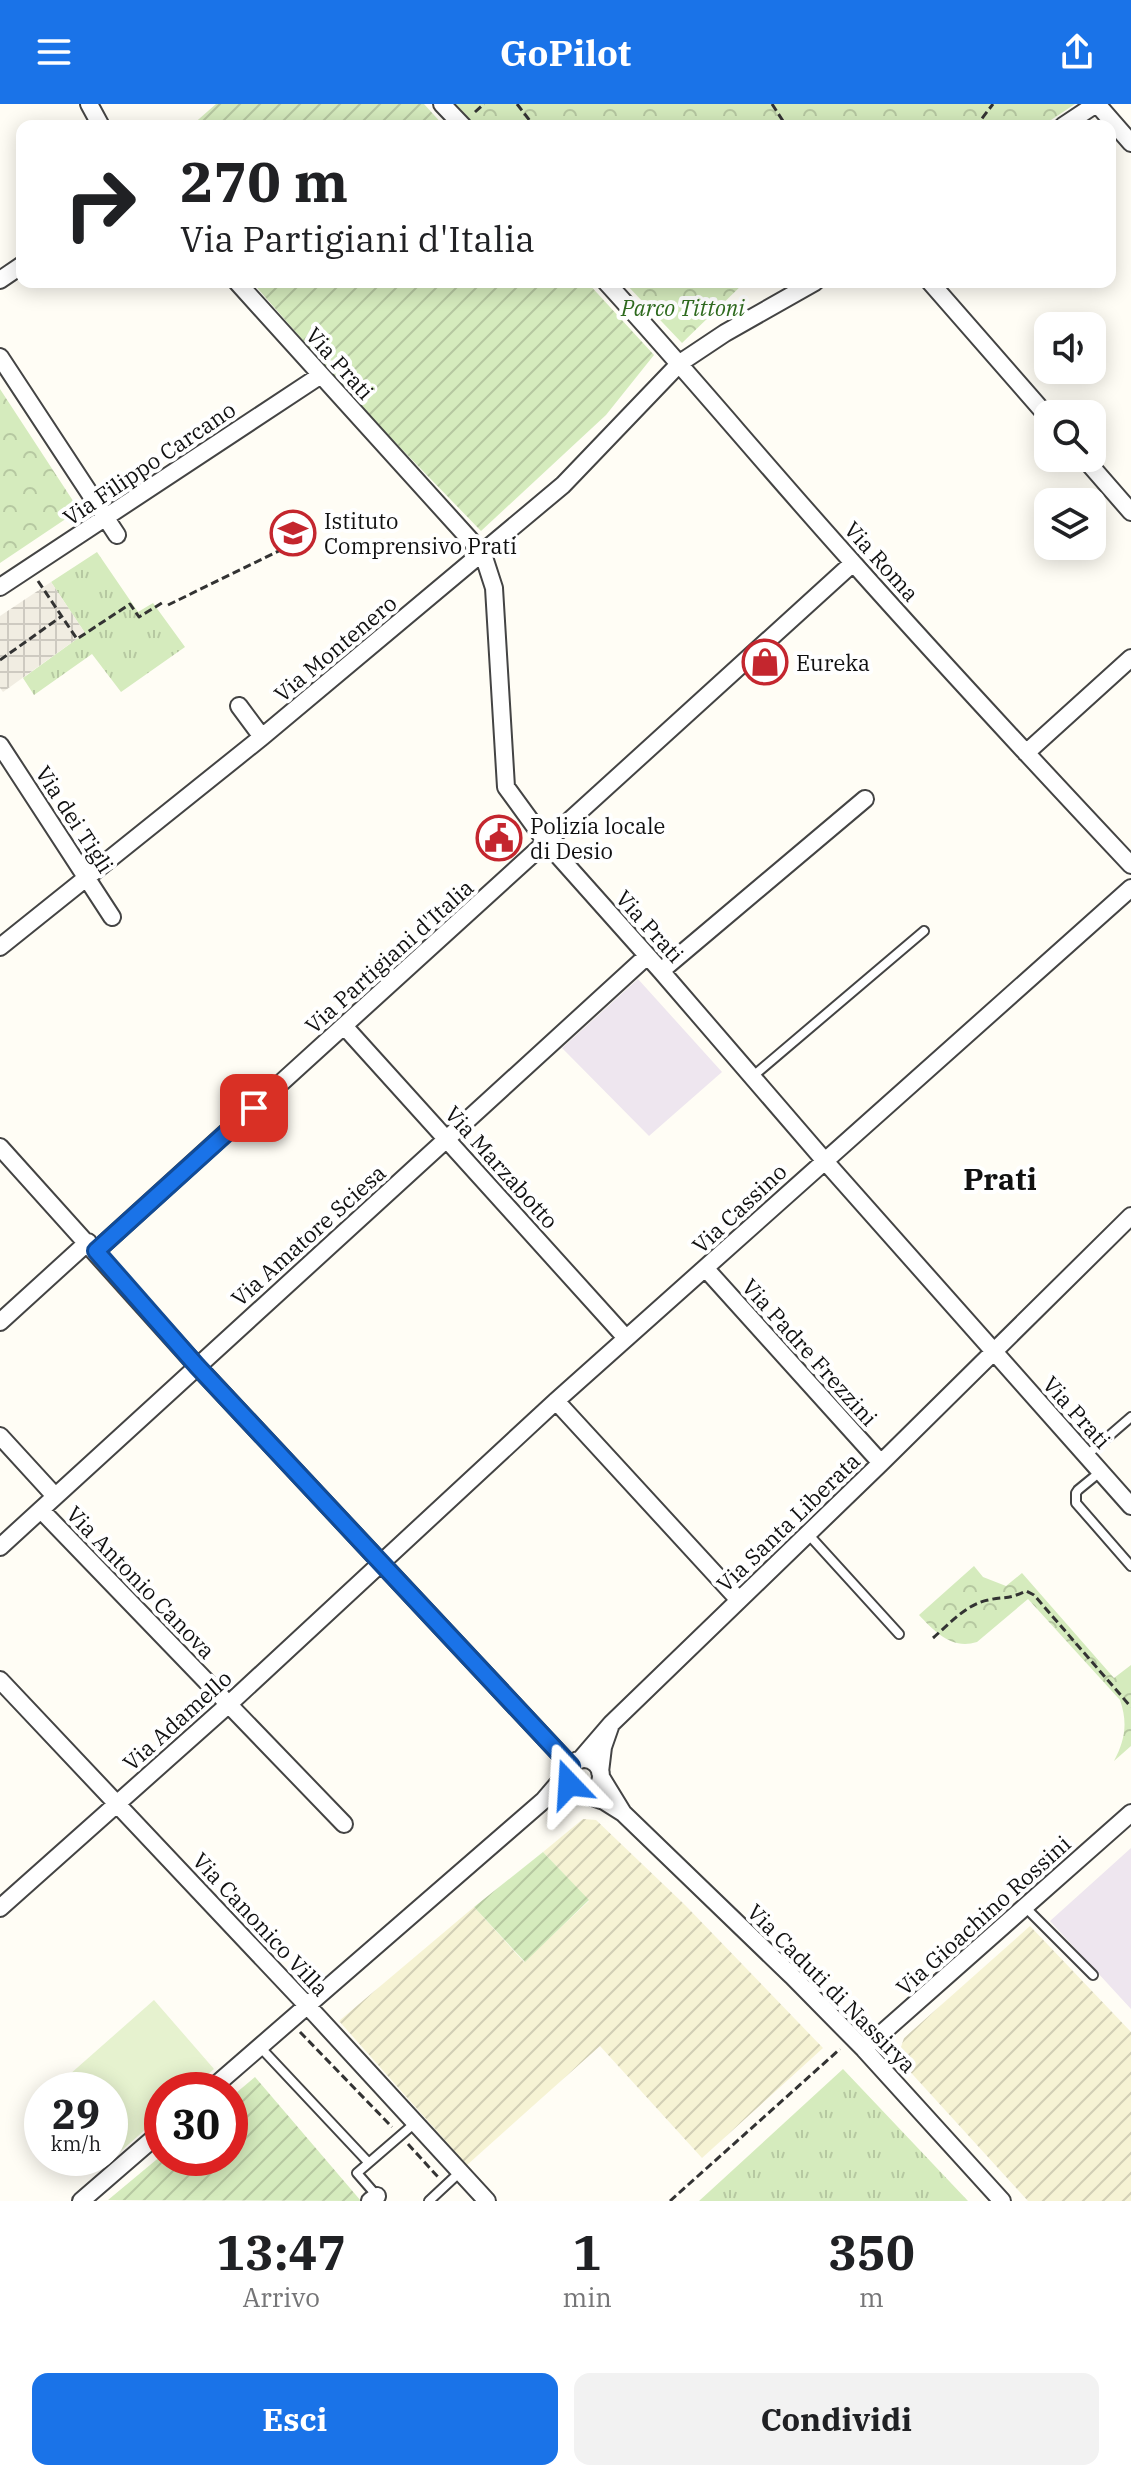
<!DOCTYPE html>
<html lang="it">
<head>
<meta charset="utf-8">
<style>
	body { margin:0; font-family:"IBM Plex Serif",serif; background:#f2f2f2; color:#202124; height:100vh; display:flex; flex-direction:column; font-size:30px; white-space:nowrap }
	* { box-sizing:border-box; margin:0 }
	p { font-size:26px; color:#757577 }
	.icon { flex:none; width:44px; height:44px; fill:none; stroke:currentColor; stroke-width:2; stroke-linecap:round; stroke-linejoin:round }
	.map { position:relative; height:2097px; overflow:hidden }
	.panel { display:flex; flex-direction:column; background:#fff; flex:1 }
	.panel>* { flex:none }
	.banner { position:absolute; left:16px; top:16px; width:1100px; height:168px; border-radius:16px; box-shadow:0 4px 20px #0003; background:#fff; color:#202124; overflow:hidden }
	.buttons { position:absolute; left:1034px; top:208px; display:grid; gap:16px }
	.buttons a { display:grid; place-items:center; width:72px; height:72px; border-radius:16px; background:#fff; box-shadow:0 4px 20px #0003; font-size:40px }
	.speed { position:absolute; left:24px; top:1968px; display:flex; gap:16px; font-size:40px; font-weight:700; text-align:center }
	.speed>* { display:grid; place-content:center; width:104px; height:104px; border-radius:50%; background:#fff; box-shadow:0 4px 20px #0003; line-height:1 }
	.speed small { font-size:20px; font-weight:400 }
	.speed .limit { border:12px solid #d22; background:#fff; color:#111 }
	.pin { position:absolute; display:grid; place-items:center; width:68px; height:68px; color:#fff; margin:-34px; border-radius:16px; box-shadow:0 4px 12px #0006 }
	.me { position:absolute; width:88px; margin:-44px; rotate:340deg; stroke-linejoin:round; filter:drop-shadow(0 0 6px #0008) }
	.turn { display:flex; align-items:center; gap:28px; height:168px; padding:0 32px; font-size:36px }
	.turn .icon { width:104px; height:104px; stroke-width:2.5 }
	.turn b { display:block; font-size:56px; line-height:68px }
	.eta { display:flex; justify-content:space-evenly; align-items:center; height:136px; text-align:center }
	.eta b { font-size:48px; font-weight:700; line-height:56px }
	.cta { display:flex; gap:16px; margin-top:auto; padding:16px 32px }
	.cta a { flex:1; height:92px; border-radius:16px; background:#1a73e8; color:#fff; font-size:32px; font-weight:700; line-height:92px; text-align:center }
	.cta a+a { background:#f2f2f2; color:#202124 }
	header { display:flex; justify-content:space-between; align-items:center; height:104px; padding:0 32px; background:#1a73e8; color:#fff; font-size:36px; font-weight:700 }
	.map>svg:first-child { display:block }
	.industrial { fill:#eee6ef }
	.farmland { fill:url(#farmland-furrows) }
	.grass { fill:url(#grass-tufts) }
	.park { fill:url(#park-crowns) }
	.garden { fill:url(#garden-furrows) }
	.pitch { fill:#e6f2cf }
	.plaza { fill:url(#plaza-grid) }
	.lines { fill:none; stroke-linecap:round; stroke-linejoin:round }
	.lane-casing { stroke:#444; stroke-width:12 }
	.street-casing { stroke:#444; stroke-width:20 }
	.path { stroke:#333; stroke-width:3; stroke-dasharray:8 4; stroke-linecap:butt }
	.lane { stroke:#fff; stroke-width:8 }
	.street { stroke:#fff; stroke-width:16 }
	.route-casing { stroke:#114b97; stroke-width:20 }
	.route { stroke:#1a73e8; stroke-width:14 }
	.labels { text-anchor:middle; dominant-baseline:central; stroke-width:8; stroke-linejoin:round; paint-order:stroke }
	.park-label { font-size:22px; font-style:italic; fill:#2f6b1f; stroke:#fff }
	.street-label { font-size:22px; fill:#111; stroke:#fff }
	.poi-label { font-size:22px; fill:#111; stroke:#fff; text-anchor:start }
	.district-label { font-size:30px; font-weight:bold; fill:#111; stroke:#fff }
</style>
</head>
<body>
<header><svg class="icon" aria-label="menu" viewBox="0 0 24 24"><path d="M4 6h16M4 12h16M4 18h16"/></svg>GoPilot<svg class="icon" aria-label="share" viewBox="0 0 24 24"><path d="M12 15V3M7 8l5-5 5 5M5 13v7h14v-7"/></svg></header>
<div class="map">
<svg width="1131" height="2097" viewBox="0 0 1131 2097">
	<defs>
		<pattern id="farmland-furrows" width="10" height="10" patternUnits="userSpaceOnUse" patternTransform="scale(2)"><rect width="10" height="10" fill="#f6f3d4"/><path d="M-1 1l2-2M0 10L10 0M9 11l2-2" fill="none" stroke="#d2cfb5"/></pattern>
		<pattern id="grass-tufts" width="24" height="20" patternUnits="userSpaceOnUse" patternTransform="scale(2)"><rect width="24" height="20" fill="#d5ebbd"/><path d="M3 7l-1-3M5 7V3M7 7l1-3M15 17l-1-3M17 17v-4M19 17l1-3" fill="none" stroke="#b6c8a1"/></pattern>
		<pattern id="park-crowns" width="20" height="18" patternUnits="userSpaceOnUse" patternTransform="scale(2)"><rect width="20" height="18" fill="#d5ebbd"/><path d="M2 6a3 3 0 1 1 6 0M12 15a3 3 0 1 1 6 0" fill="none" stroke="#b6c8a1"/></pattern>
		<pattern id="garden-furrows" width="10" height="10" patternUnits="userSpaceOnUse" patternTransform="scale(2)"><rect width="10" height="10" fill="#d5ebbd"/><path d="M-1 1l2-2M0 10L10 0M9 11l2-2" fill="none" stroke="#b6c8a1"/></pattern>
		<pattern id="plaza-grid" width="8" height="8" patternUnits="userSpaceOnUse" patternTransform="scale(2)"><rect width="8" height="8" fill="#f1ede2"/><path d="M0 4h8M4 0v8" fill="none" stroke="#cecac1"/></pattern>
	</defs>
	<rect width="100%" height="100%" fill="#fffdf5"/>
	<path class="industrial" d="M638,875L722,968L649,1032L562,944Z
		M1131,1744V1905L1050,1817Z"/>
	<path class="farmland" d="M583,1715L596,1716L685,1801L823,1944L702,2054L600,1942L467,2061L339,1917L474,1803L524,1858L589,1797L543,1748Z
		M1030,1822L1131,1928V2097H1028L904,1961L901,1943L904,1934Z"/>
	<path class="grass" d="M97,448L138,508L153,499L185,543L121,588L92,550L34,591L23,574L85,529L51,478Z
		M843,1965L968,2097H699Z"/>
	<path class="park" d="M455,0H1075L1042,22H476Z
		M624,178H745L682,239Z
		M0,285L79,406L0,459Z
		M974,1462L983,1473L1006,1482L1022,1469L1114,1574L1131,1561V1642L1114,1657C1125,1636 1128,1619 1120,1596L1028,1495L977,1538C952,1546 935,1528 919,1511Z"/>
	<path class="garden" d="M216,0H424L444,22H191Z
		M252,178H587L654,251L606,311L481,427L361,303Z
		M543,1748L589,1796L525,1858L474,1803Z
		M255,1973L361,2097L108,2096L162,2051V2054H230V1994Z"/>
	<path class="pitch" d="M154,1896L214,1965L190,1986H162V2011L98,2067L86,2054H110V1986H52Z"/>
	<path class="plaza" d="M51,478L85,529L3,588L0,584V512Z"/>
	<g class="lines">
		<g class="lane-casing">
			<path id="lane" d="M752,973L924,827
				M1087,1351L1131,1313
				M1100,1368L1078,1386L1076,1389V1399L1131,1462
				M808,1430L899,1530
				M1025,1803L1093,1871
				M260,1943L368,2058
				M377,2092L357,2069L415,2019
				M429,2097L460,2068"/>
		</g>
		<g class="street-casing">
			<path id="street" d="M89,0L101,22
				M442,0L463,22
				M1097,0L1131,39
				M1063,22L1096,0
				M0,176L22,161
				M237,178L483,450L494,484L506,683L546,738L661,867L824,1056L1131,1402
				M606,178C691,271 771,368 855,461C945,562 1038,662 1131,761
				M930,178L1048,313
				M0,253L117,431
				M1084,354L1131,408
				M0,483L321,271
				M239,602L262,633
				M0,641L112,813
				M1026,649L1131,554
				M0,843L262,633L563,381L680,259L725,229L815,178
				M661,867L865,695
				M345,923L626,1234
				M0,1043L197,1262L571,1662
				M96,1147L853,459
				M706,1165L881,1359
				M0,1218L88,1138
				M556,1297L738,1495
				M0,1332L55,1392
				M41,1406L344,1720
				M0,1443L647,852
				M0,1576L317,1912L487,2097
				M611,1620L881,1359L1131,1112
				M567 1672a17 17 0 1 1 34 0a17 17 0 1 1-34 0Z
				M580,1656L611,1620L603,1643L600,1668
				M567,1669L544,1696L578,1688
				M581,1689L604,1697L623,1709L601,1673
				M623,1709L792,1872L864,1945L1002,2097
				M0,1804L229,1600L556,1297L1131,784
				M864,1945L1131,1709
				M210,1986L544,1696
				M81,2097L162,2027
				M370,2097L377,2092"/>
		</g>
		<path class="path" d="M517,0L534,22
			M772,0L783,17L789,22
			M475,8L484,0
			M973,22L980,17L993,0
			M38,477L77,535L130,500L139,513L165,497
			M168,501L291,441
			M0,556L62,512
			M933,1534C949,1520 967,1500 988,1496C1006,1492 1007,1496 1026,1487L1034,1491L1131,1603
			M300,1928L392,2023
			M408,2040L438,2073
			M670,2097L840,1945"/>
		<use href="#lane" class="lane"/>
		<use href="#street" class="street"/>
	</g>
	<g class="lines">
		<g class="route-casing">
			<path id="route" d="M254,1004L96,1147L197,1262L571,1662L567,1669L569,1680"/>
		</g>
		<use href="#route" class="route"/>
	</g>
	<defs>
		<g id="school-ring" transform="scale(2.3)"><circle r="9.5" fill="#fff" stroke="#c4262e" stroke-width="1.5"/><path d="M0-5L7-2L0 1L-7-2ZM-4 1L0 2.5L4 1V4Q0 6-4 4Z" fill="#c4262e"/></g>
		<g id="shop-ring" transform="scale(2.3)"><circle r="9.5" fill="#fff" stroke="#c4262e" stroke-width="1.5"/><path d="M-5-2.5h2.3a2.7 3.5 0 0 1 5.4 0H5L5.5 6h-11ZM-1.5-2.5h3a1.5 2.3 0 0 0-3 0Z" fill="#c4262e"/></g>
		<g id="civic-ring" transform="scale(2.3)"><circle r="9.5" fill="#fff" stroke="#c4262e" stroke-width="1.5"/><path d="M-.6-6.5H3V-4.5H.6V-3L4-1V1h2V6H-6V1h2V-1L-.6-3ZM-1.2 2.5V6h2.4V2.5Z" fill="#c4262e"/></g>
	</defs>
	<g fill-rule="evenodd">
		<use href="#school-ring" x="293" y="429"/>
		<use href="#shop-ring" x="765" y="558"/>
		<use href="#civic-ring" x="499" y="734"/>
	</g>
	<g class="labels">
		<g class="park-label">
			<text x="683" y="203">Parco Tittoni</text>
		</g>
		<g class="street-label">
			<text transform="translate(340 259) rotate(48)">Via Prati</text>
			<text transform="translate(149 359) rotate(-34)">Via Filippo Carcano</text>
			<text transform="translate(882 457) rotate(48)">Via Roma</text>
			<text transform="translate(335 544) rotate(-40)">Via Montenero</text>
			<text transform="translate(75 715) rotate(57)">Via dei Tigli</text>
			<text transform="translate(650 822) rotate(48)">Via Prati</text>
			<text transform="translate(389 852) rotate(-42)">Via Partigiani d'Italia</text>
			<text transform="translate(502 1063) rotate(48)">Via Marzabotto</text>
			<text transform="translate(739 1104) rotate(-43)">Via Cassino</text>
			<text transform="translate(308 1131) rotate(-42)">Via Amatore Sciesa</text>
			<text transform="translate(810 1248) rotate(48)">Via Padre Frezzini</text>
			<text transform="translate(1077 1308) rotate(48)">Via Prati</text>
			<text transform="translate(788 1418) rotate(-44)">Via Santa Liberata</text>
			<text transform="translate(141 1478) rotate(46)">Via Antonio Canova</text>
			<text transform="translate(177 1616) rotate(-42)">Via Adamello</text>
			<text transform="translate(983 1811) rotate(-42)">Via Gioachino Rossini</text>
			<text transform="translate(261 1820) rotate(47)">Via Canonico Villa</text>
			<text transform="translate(832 1884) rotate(45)">Via Caduti di Nassirya</text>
		</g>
		<g class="poi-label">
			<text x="324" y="416">Istituto<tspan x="324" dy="25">Comprensivo Prati</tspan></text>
			<text x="796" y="558">Eureka</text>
			<text x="530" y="721">Polizia locale<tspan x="530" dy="25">di Desio</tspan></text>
		</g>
		<g class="district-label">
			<text x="1000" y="1074">Prati</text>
		</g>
	</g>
</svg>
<div class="buttons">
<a><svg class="icon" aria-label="sound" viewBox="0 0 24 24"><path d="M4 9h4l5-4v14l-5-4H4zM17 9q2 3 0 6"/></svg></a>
<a><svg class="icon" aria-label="search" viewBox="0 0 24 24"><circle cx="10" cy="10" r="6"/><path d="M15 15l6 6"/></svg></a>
<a><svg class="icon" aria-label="layers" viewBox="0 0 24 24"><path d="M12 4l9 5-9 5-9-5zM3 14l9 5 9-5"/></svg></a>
</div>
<div class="speed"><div>29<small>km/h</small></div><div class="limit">30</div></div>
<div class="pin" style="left:254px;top:1004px;background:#d93025"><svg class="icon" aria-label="arrive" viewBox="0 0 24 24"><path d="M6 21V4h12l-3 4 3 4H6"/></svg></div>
<svg class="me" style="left:569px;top:1680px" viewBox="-20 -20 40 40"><path d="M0-17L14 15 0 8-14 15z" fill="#1a73e8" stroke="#fff" stroke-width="4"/></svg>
<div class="banner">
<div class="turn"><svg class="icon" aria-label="right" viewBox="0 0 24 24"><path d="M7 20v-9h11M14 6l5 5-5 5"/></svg><div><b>270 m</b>Via Partigiani d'Italia</div></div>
</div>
</div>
<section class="panel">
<div class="eta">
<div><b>13:47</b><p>Arrivo</p></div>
<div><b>1</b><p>min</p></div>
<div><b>350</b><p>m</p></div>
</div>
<div class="cta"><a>Esci</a><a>Condividi</a></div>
</section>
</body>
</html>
